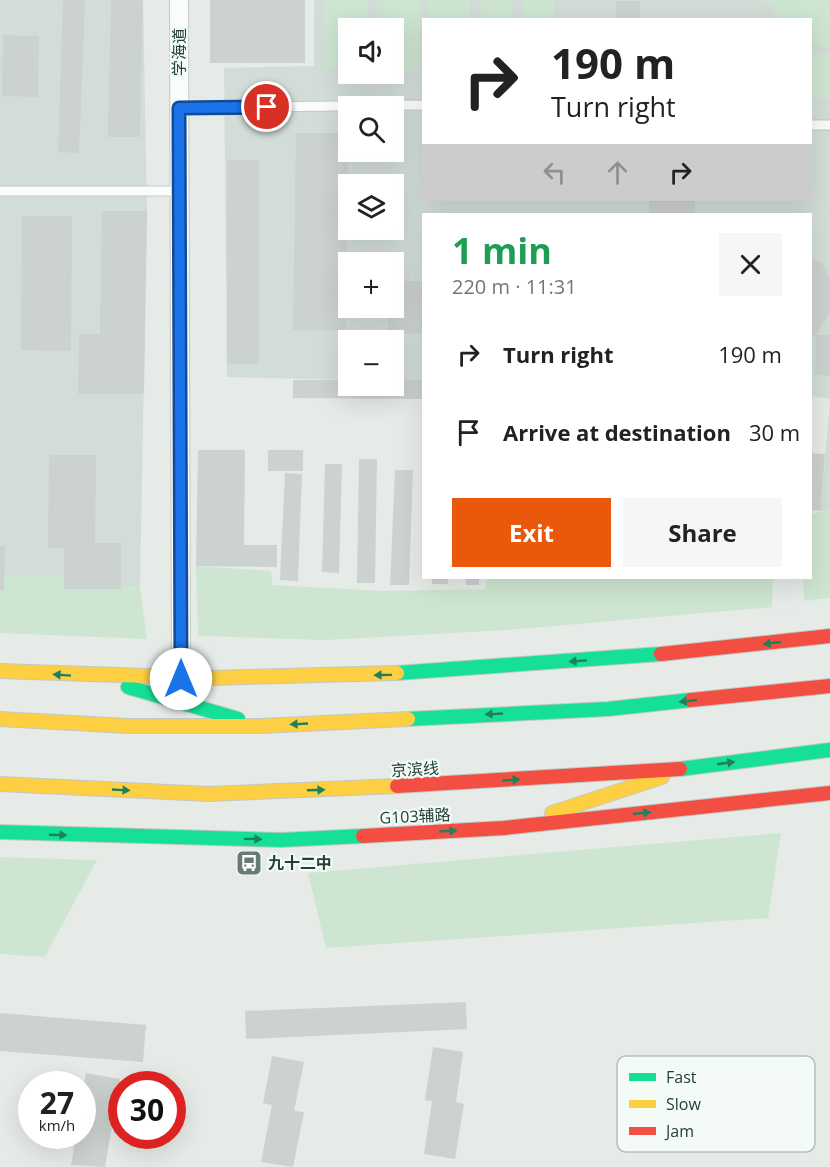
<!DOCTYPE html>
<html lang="en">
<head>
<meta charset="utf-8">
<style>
	body { margin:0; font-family:"Open Sans","Noto Sans SC",sans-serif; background:#f6f6f6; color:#222; height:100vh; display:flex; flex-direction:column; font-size:22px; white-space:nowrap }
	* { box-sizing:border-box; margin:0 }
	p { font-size:20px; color:#767676 }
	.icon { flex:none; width:33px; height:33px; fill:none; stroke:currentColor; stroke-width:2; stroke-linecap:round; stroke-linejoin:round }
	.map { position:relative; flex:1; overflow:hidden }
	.details { position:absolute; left:422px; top:213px; width:390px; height:366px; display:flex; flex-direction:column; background:#fff; border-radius:0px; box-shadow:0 6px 24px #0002 }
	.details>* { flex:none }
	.banner { position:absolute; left:422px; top:18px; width:390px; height:183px; border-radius:0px; box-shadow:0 6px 24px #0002; background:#fff; color:#222; overflow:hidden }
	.tools { position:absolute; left:338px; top:18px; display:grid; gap:12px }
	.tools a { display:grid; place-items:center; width:66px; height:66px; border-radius:0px; background:#fff; box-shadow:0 6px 24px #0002; font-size:30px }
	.speed { position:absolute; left:18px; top:1071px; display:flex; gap:12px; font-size:30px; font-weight:700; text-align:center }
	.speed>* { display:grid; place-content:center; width:78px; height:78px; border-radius:50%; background:#fff; box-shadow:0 6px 24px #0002; line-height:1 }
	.speed small { font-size:15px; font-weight:400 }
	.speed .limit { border:9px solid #d22; background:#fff; color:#111 }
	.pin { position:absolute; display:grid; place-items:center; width:51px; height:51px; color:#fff; margin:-26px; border:3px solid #fff; border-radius:50%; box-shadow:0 2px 6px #0007 }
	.me { position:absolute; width:66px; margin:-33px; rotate:0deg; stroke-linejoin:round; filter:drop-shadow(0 0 4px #0008) }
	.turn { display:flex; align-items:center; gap:21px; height:126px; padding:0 30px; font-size:27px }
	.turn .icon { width:78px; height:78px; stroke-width:2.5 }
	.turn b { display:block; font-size:42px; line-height:51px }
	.lanes { display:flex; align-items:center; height:57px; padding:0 30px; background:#0003; justify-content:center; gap:30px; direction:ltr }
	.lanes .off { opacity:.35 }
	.round { display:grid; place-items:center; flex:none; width:63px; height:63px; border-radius:0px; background:#f6f6f6 }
	.overview { display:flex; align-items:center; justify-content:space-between; height:102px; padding:0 30px }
	h1 { font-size:36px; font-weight:700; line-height:45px; color:#1e9e55 }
	.cta { display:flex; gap:12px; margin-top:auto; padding:12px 30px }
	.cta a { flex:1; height:69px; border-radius:0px; background:#ea580c; color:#fff; font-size:24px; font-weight:700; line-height:69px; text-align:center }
	.cta a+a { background:#f6f6f6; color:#222 }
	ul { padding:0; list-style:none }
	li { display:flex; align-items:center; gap:18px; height:78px; padding:0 30px }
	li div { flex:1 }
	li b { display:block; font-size:22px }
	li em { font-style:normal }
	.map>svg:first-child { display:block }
	.built { fill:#d3ddd7; fill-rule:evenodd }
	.green { fill:#cee6d1 }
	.building { fill:#ccd2cf }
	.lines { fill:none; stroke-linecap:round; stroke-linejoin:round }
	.lane-casing { stroke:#c3c8c5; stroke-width:11 }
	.street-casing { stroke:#c3c8c5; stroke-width:20 }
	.fast-casing { stroke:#c1c9c5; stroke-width:16 }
	.slow-casing { stroke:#c1c9c5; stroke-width:16 }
	.jam-casing { stroke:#c1c9c5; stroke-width:16 }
	.lane { stroke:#fbfcfc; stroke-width:9 }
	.street { stroke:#fbfcfc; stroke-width:18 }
	.fast { stroke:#16e098; stroke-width:14 }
	.slow { stroke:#ffcf43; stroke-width:14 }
	.jam { stroke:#f24e42; stroke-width:14 }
	.oneway { fill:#1d815c }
	.route-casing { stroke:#114b97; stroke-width:15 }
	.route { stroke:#1a73e8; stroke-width:10 }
	.labels { text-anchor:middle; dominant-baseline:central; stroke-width:4.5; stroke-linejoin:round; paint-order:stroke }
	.street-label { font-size:16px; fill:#214134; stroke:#f4faf6 }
	.poi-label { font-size:16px; font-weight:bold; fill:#214134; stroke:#f4faf6; text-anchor:start }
	.key { fill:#f4faf6; stroke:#b5c2bc; stroke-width:1.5 }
	.key-label { font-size:16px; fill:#214134 }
</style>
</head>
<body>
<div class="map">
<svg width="830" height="1167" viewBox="0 0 830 1167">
	<rect width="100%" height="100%" fill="#e6ebe8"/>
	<path class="built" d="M0,0H143L147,211L140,587L64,589V575H4L0,591Z
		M314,0H830V510L821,511L830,399L810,396V214H423V380H393V340H348V380L227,377L224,68L314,66ZM423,20H810V200H423ZM348,28H393V74H348ZM348,106H393V152H348ZM348,184H393V230H348ZM348,262H393V308H348Z"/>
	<path class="green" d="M325,0H368V28H348V68H324Z
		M377,0H420L419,70H393V28H377Z
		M428,0H470V19H428Z
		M481,0H513L512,19H481Z
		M523,0H554V19H522Z
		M765,0H830V48H824L810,41V20L780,19Z
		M830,53V98L810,99V54Z
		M830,510V598L804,601L803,578H810V514Z
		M196,566L271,571L273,585L383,591L485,589L487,578H773L772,607L508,630L325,640L198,636Z
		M4,575H64V589L140,587L147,639L0,633V591Z
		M781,833L768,918L326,948L308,873Z
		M0,857L97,860L45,957L0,954Z"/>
	<path class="building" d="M63,0H85L79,153L58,152Z
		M111,0H143L140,137H108Z
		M210,0H305V63H210Z
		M616,1H640V20H616Z
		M3,35L39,36L38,97L2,96Z
		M296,133H348L346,331L293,330Z
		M227,160H259V364H227Z
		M649,200H695V214H649Z
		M102,211H147L144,394H78L79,334H100Z
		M22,216H72L71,351L21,350Z
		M810,261H820L830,277V313L816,335L810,336Z
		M393,281H423V334L388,333L389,308H393Z
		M816,335H830V376L815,375Z
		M293,380H348V386H393V380H423V399L293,398Z
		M198,450H245L244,545H277V567L196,566Z
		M268,450H303V471H268Z
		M810,453L825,454L821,511L810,510Z
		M49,455H96L95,543H121V589H64V548H48Z
		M359,459H377L375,583H357Z
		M325,464H342L339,573L322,572Z
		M395,470H413L409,585H390Z
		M285,473L302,474L298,581L280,580Z
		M0,546H5L4,591H0Z
		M432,578H448V584H432Z
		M466,578H479V585H466Z
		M466,1002L467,1029L246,1039L245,1011Z
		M0,1013L146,1025L143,1062L0,1051Z
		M433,1047L463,1052L456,1102L464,1104L455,1159L424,1154L432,1101L425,1100Z
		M272,1056L304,1062L294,1111L304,1112L293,1167L261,1162L272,1105L263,1103Z
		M86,1073L120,1079L105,1167L71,1165L76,1136H82V1096Z"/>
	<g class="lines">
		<g class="lane-casing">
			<path id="lane" d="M179,108L423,105
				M810,125H830
				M0,191H178"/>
		</g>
		<g class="street-casing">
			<path id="street" d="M179,0L181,679"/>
		</g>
		<g class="fast-casing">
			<path id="fast" d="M397,673L661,654
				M128,687L238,719
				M408,719L608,709L691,700
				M680,769L830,750
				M0,832L281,840L363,836"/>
		</g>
		<g class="slow-casing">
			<path id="slow" d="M0,671L208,678L397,673
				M0,719L128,726H261L408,719
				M0,784L209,794L397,786
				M552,813L662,777"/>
		</g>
		<g class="jam-casing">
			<path id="jam" d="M661,654L830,636
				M691,700L830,686
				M397,786L680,769
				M363,836L504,828L830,793"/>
		</g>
		<use href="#lane" class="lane"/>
		<use href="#street" class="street"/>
		<use href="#fast" class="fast"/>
		<use href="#slow" class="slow"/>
		<use href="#jam" class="jam"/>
	</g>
	<defs><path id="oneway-solid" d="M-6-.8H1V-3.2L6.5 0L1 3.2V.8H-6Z" transform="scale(1.5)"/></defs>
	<g class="oneway">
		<use href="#oneway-solid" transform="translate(772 643) rotate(173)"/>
		<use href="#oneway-solid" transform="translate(578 661) rotate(176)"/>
		<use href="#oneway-solid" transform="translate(62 675) rotate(-176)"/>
		<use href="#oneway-solid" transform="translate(383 675) rotate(179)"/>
		<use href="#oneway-solid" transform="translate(688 701) rotate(174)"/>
		<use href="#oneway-solid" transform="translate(494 714) rotate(177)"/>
		<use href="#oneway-solid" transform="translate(299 724) rotate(177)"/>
		<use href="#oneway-solid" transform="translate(726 763) rotate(-8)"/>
		<use href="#oneway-solid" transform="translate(511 780) rotate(-4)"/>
		<use href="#oneway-solid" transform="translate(121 790) rotate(3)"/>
		<use href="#oneway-solid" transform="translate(316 790) rotate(-2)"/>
		<use href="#oneway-solid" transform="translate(642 813) rotate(-6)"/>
		<use href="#oneway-solid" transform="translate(448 831) rotate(-3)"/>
		<use href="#oneway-solid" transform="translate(58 835) rotate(2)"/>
		<use href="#oneway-solid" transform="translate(253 839) rotate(1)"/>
	</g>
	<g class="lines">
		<g class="route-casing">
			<path id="route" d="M181,679L179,108L267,107"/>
		</g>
		<use href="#route" class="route"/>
	</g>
	<defs>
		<g id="bus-square" transform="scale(1.35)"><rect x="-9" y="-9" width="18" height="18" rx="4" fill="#667c73" stroke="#f4faf6"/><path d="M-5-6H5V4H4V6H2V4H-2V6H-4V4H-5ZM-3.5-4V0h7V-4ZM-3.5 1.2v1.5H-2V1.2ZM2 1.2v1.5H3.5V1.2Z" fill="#fff"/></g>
	</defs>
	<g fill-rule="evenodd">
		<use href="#bus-square" x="249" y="863"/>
	</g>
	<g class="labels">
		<g class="street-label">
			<text transform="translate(179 52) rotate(-90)">学海道</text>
			<text transform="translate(415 769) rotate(-3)">京滨线</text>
			<text transform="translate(415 816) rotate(-3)">G103辅路</text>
		</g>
		<g class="poi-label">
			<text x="268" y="863">九十二中</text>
		</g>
	</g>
	<rect x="617" y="1056" width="198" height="96" rx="9" class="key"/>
	<rect x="629" y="1073" width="27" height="8" fill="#16e098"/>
	<rect x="629" y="1100" width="27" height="8" fill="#ffcf43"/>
	<rect x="629" y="1127" width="27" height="8" fill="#f24e42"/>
	<g class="key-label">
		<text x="666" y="1083">Fast</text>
		<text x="666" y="1110">Slow</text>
		<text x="666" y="1137">Jam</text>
	</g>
</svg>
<div class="tools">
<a><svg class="icon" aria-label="sound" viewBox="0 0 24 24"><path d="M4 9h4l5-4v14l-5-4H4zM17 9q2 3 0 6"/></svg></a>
<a><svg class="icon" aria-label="search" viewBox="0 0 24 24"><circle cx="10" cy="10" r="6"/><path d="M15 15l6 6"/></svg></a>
<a><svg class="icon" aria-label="layers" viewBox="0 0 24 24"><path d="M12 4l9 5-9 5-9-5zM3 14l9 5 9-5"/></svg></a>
<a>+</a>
<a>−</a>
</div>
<div class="speed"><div>27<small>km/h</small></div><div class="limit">30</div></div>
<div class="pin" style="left:267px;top:107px;background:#d93025"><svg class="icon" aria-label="arrive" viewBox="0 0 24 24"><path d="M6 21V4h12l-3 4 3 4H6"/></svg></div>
<svg class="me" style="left:181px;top:679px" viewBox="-20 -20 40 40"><circle r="19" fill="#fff"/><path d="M0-13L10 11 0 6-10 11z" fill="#1a73e8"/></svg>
<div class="banner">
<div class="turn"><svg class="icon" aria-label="right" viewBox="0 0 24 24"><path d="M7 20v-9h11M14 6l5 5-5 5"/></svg><div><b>190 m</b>Turn right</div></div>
<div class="lanes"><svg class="icon off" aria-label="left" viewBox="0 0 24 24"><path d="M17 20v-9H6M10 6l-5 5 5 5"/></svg><svg class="icon off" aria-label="ahead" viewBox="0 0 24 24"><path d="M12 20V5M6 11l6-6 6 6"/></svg><svg class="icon" aria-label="right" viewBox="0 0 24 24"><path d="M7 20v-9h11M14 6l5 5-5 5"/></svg></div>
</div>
<section class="details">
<div class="overview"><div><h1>1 min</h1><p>220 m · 11:31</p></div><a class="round"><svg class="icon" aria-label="close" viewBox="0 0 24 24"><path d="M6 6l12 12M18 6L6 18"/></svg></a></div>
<ul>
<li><svg class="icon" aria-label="right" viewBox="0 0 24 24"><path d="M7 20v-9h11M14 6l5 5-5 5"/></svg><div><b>Turn right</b></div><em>190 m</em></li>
<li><svg class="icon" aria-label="arrive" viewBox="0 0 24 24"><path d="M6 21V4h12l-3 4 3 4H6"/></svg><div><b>Arrive at destination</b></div><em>30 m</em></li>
</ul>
<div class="cta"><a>Exit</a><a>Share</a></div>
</section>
</div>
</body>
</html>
